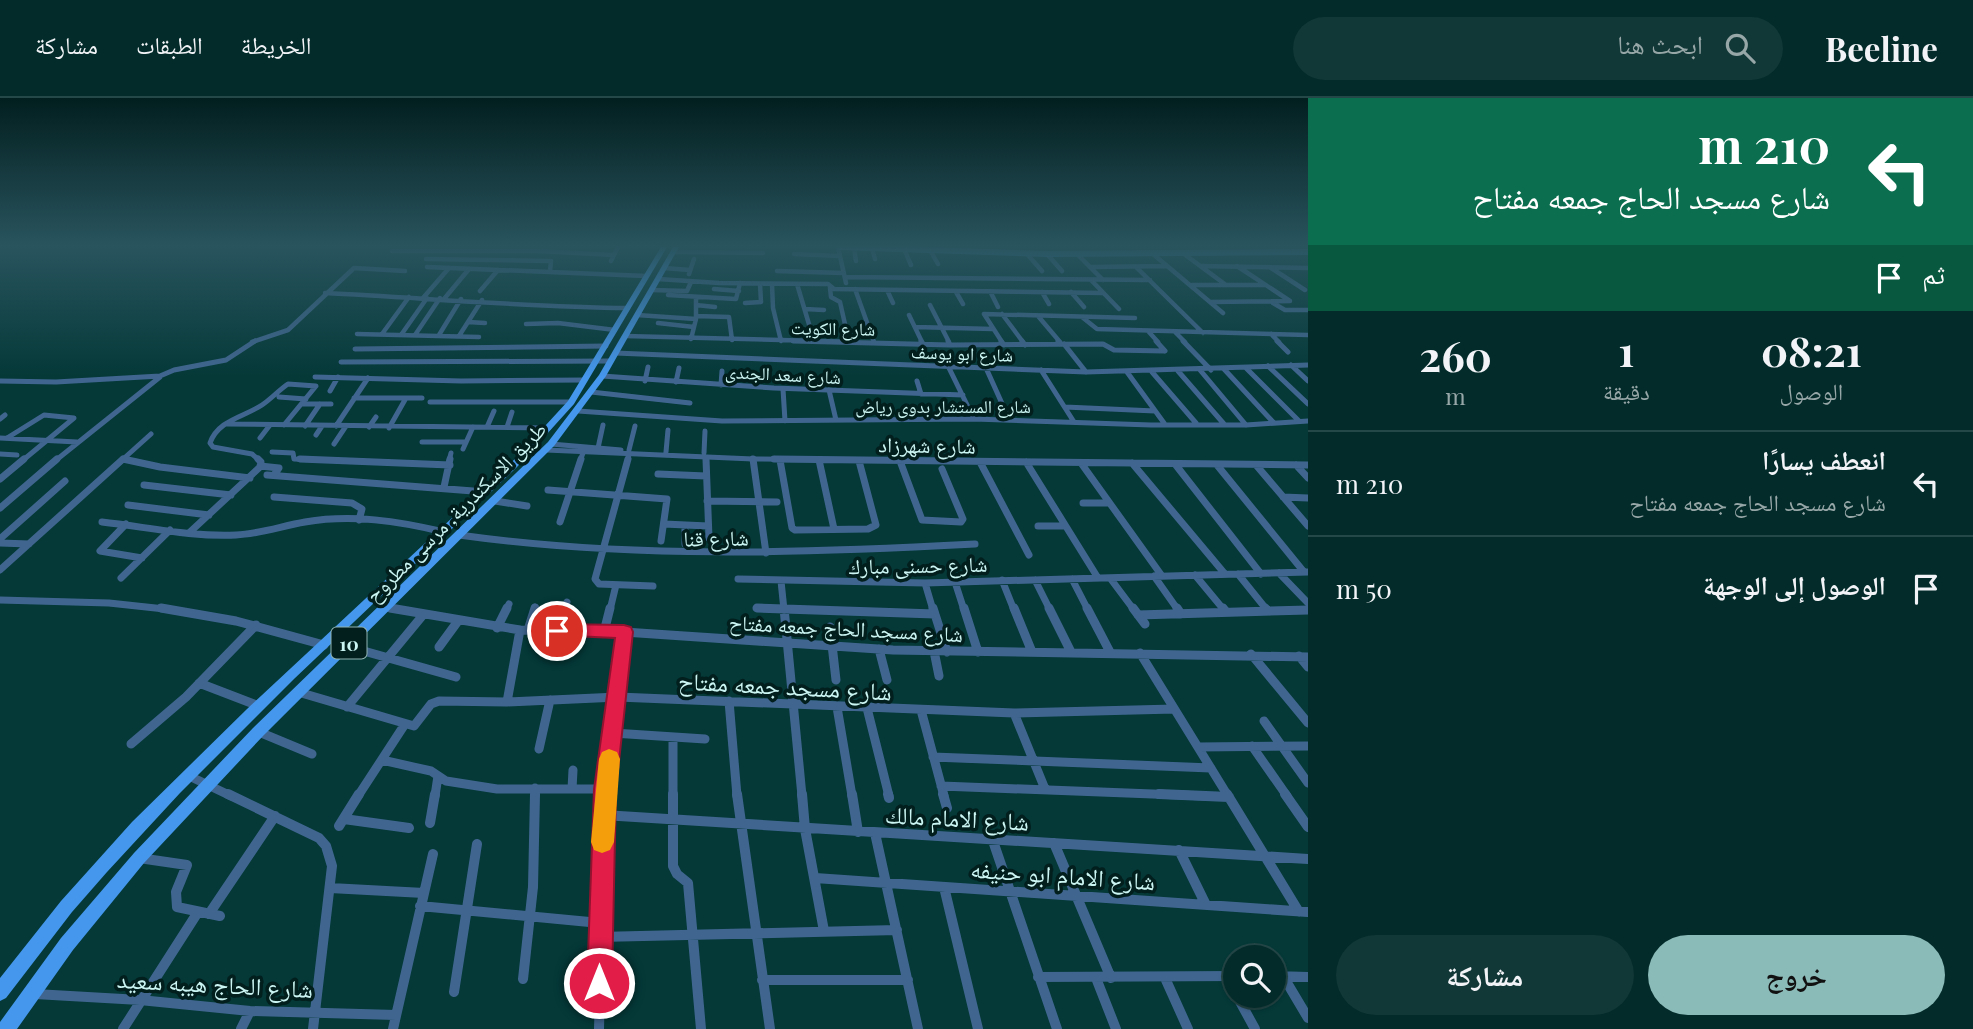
<!DOCTYPE html>
<html lang="ar">
<head>
<meta charset="utf-8">
<style>
	body { margin:0; font-family:"Playfair Display","Noto Naskh Arabic",serif; background:#113736; color:#f1f3f6; direction:rtl; height:100vh; display:flex; flex-direction:column; font-size:26px; white-space:nowrap }
	* { box-sizing:border-box; margin:0 }
	p { font-size:23px; color:#97a7a8 }
	.icon { flex:none; width:38px; height:38px; fill:none; stroke:currentColor; stroke-width:2; stroke-linecap:round; stroke-linejoin:round }
	.map { position:relative; flex:1; overflow:hidden; direction:ltr }
	.details { display:flex; flex-direction:column; background:#032b2a; width:665px }
	.details>* { flex:none }
	.top-card { background:#0b6e4f; color:#fff; overflow:hidden }
	.buttons { position:absolute; left:1223px; top:847px; display:grid; gap:14px }
	.buttons a { display:grid; place-items:center; width:63px; height:63px; border-radius:50%; background:#032b2a; box-shadow:0 2px 5px #0004,0 0 0 2px #244747; font-size:35px }
	.pin { position:absolute; display:grid; place-items:center; width:60px; height:60px; color:#fff; margin:-30px; border:4px solid #fff; border-radius:50%; box-shadow:0 2px 7px #0007 }
	.me { position:absolute; width:77px; margin:-38px; rotate:0deg; stroke-linejoin:round; filter:drop-shadow(0 0 5px #0008) }
	.turn { display:flex; align-items:center; gap:24px; height:147px; padding:0 28px; font-size:32px }
	.turn .icon { width:91px; height:91px; stroke-width:2.5 }
	.turn b { display:block; font-size:49px; line-height:60px }
	.then { display:flex; align-items:center; height:66px; padding:0 28px; background:#0003; gap:14px; font-size:26px }
	.eta { display:flex; justify-content:space-evenly; align-items:center; height:119px; text-align:center }
	.eta b { font-size:42px; font-weight:700; line-height:49px }
	.action { display:flex; gap:14px; margin-top:auto; padding:14px 28px }
	.action a { flex:1; height:80px; border-radius:42px; background:#8bbbb9; color:#111; font-size:28px; font-weight:700; line-height:80px; text-align:center }
	.action a+a { background:#113736; color:#f1f3f6 }
	ul { padding:0; list-style:none }
	li { display:flex; align-items:center; gap:21px; height:105px; padding:0 28px; border-top:2px solid #244747 }
	li div { flex:1 }
	li b { display:block; font-size:26px }
	li em { font-style:normal }
	header { display:flex; align-items:center; gap:42px; box-sizing:border-box; height:98px; padding:0 35px; background:#032b2a; border-bottom:2px solid #244747 }
	header strong { font-size:33px }
	nav { display:flex; gap:38px; margin-inline-start:auto; font-size:24px }
	.search { width:490px; height:63px; background:#113736; display:flex; align-items:center; gap:18px; box-sizing:border-box; padding:0 24px; border-radius:38px; color:#97a7a8; font-size:26px }
	main { display:flex; flex:1; min-height:0 }
	.map>svg:first-child { display:block }
	.lines { fill:none; stroke-linecap:round; stroke-linejoin:round }
	.street-far4 { stroke:#406690; stroke-width:4.5 }
	.street-far3 { stroke:#406690; stroke-width:5 }
	.street-far2 { stroke:#406690; stroke-width:7 }
	.street-far1 { stroke:#406690; stroke-width:9 }
	.street { stroke:#406690; stroke-width:10 }
	.secondary { stroke:#4482c4; stroke-width:6 }
	.primary { fill:#4597ed; fill-rule:evenodd }
	.route { fill:#e11d48; stroke:#92132f; stroke-width:2 }
	.slow { fill:#f59e0b }
	.labels { text-anchor:middle; dominant-baseline:central; stroke-width:7; stroke-linejoin:round; paint-order:stroke }
	.far-street-label { font-size:18px; fill:#cbf5f2; stroke:#021e1d }
	.shield { fill:#021e1d; stroke:#8fb4b2; stroke-width:2 }
	.shield-label { font-size:19px; font-weight:bold; fill:#cbf5f2 }
	.street-label { font-size:21px; fill:#cbf5f2; stroke:#021e1d }
	.near-street-label { font-size:24px; fill:#cbf5f2; stroke:#021e1d }
</style>
</head>
<body>
<header>
<strong>Beeline</strong>
<div class="search"><svg class="icon" aria-label="search" viewBox="0 0 24 24"><circle cx="10" cy="10" r="6"/><path d="M15 15l6 6"/></svg>ابحث هنا</div>
<nav><a>الخريطة</a><a>الطبقات</a><a>مشاركة</a></nav>
</header>
<main>
<section class="details">
<div class="top-card">
<div class="turn"><svg class="icon" aria-label="left" viewBox="0 0 24 24"><path d="M17 20v-9H6M10 6l-5 5 5 5"/></svg><div><b>210 m</b>شارع مسجد الحاج جمعه مفتاح</div></div>
<div class="then">ثم<svg class="icon" aria-label="arrive" viewBox="0 0 24 24"><path d="M6 21V4h12l-3 4 3 4H6"/></svg></div>
</div>
<div class="eta">
<div><b>08:21</b><p>الوصول</p></div>
<div><b>1</b><p>دقيقة</p></div>
<div><b>260</b><p>m</p></div>
</div>
<ul>
<li><svg class="icon" aria-label="left" viewBox="0 0 24 24"><path d="M17 20v-9H6M10 6l-5 5 5 5"/></svg><div><b>انعطف يسارًا</b><p>شارع مسجد الحاج جمعه مفتاح</p></div><em>210 m</em></li>
<li><svg class="icon" aria-label="arrive" viewBox="0 0 24 24"><path d="M6 21V4h12l-3 4 3 4H6"/></svg><div><b>الوصول إلى الوجهة</b></div><em>50 m</em></li>
</ul>
<div class="action"><a>خروج</a><a>مشاركة</a></div>
</section>
<div class="map">
<svg width="1308" height="931" viewBox="0 0 1308 931">
	<rect width="100%" height="100%" fill="#043938"/>
	<g class="lines">
		<path class="street-far4" d="M838,149L846,185
			M854,150L856,163
			M872,150L875,161
			M904,151L911,167
			M930,152L938,166
			M392,153H536L614,157
			M674,154L763,155
			M794,156L840,158
			M1027,156L1042,173
			M1047,156L1062,173
			M1077,156L1103,182
			M1153,156L1223,215
			M1184,156L1226,187
			M426,161L551,163L550,173
			M611,163L618,149
			M1201,168L1308,170
			M427,169L646,178
			M1090,169L1167,168
			M1136,169L1203,235
			M664,170L690,172
			M1271,170L1305,192
			M777,173L844,175
			M689,176L694,161
			M846,179L1150,182
			M658,181L719,185L828,186L834,191L1103,195
			M1091,182L1119,211
			M772,186L773,210L781,243
			M797,186L814,243
			M1192,187H1264
			M830,190L831,199L840,204L849,244
			M714,191L739,193
			M855,191L874,244
			M652,192L687,193L691,184
			M887,192L893,205
			M480,193L498,172
			M956,194L963,206
			M1042,194L1049,206
			M1071,194L1084,209
			M325,195C426,200 527,209 628,210
			M991,195L998,209
			M668,197L736,201L740,185
			M423,200L449,170
			M444,201L469,171
			M1210,204L1290,203L1237,168
			M745,205L761,204L760,186
			M1273,205L1285,212H1308
			M696,207L715,209
			M930,207L949,244
			M805,211L824,212
			M1002,216L1023,244
			M637,217L696,221
			M909,217L922,244
			M696,218L729,219L732,242
			M1038,218L1060,244
			M1082,219L1097,231L1308,237
			M468,224L485,225
			M658,225L694,229
			M526,226L558,225L615,232
			M915,229L993,231
			M1148,233L1158,244
			M1175,234L1185,244
			M357,236L479,239
			M382,236L409,199
			M1271,236L1279,244
			M401,237L427,200
			M415,237L440,200
			M439,237L461,201
			M459,238L482,202
			M625,238L856,244
			M691,241L696,221V199
			M252,244L288,232L354,170L405,173
			M1002,244L984,216L1135,220"/>
		<path class="street-far3" d="M793,243L950,247L1103,246L1114,252L1165,253
			M921,243L923,246
			M948,243L950,247
			M1001,243L1004,247
			M1022,243L1025,247
			M1058,243L1061,246
			M1156,243L1165,253
			M1183,243L1211,272
			M1277,243L1288,254
			M1064,246L1086,274
			M355,251L606,248
			M615,255L1086,274L1308,267
			M341,264L610,263
			M1291,267L1308,283
			M948,268L974,321
			M1268,268L1308,306
			M986,270L1009,321
			M1246,270L1299,323
			M1224,271L1273,324
			M1041,272L1074,324
			M1200,272L1246,327
			M1178,273L1224,326
			M1127,274L1164,325
			M1152,274L1196,325
			M602,278L774,290L963,297
			M315,279L461,283L585,282
			M0,283L56,284L160,278L174,272L226,262L255,243
			M645,283L648,269
			M917,283L921,296
			M676,284L679,270
			M721,287L722,273
			M783,291L785,323
			M829,292L836,322
			M330,293L338,279
			M591,294L690,305
			M279,299L306,301
			M354,300H422
			M430,304H571
			M302,306H331
			M1065,309L1155,313
			M578,313L722,323L974,321L1151,327H1246L1308,323
			M0,321L5,317
			M227,326L549,330
			M305,328L320,306
			M336,328L368,280
			M369,329L376,319
			M487,329L494,313
			M507,329L512,314
			M389,330L406,300
			M316,337L322,328
			M0,340L77,344
			M7,340L44,317L74,320L22,363
			M260,340L270,327
			M422,344H466
			M334,346L346,328
			M551,346L621,352
			M598,350L603,327
			M463,351L473,329
			M546,352L753,361L935,363
			M629,352L635,328
			M272,354L293,355L294,361L345,363
			M666,354L668,332
			M704,355L705,333
			M0,356L17,357
			M706,360V363
			M122,361L131,363
			M55,363L160,279
			M121,363L151,336
			M260,363L252,356L213,349L210,345C218,322 244,319 262,307C271,301 279,292 288,286L316,288L284,327
			M449,363L451,355
			M580,363L583,355
			M627,363L629,357"/>
		<path class="street-far2" d="M123,361L160,369L250,380
			M300,361L450,367
			M628,361L595,481L599,486L653,488
			M706,361L709,440
			M753,361L766,455
			M774,361L1308,367
			M780,362L792,430L795,432L868,431L876,427L859,363
			M819,362L834,431
			M900,363L922,422L961,424L963,421L942,371
			M980,364L1029,457
			M1026,364L1098,480
			M1081,365L1162,478
			M1132,365L1225,476
			M1175,366L1261,476
			M1217,367L1304,474
			M1256,367L1308,428
			M1296,367L1308,380
			M260,368L279,370L274,377
			M658,376L706,378
			M267,377L486,394
			M0,381L24,361
			M144,387L231,397
			M444,389L450,361
			M548,392L667,401L661,443
			M274,399L352,405L362,411L359,422
			M1283,399L1308,400
			M495,403L527,408
			M707,403L777,404
			M1083,405H1109
			M128,407L209,417
			M0,410L57,361
			M102,424C147,429 191,439 236,437C260,436 282,428 305,424C352,416 398,423 444,434
			M560,424L581,361
			M126,426L100,453L142,460
			M664,426L708,428
			M685,427V446
			M1038,428H1064
			M190,434L260,369L261,364L258,361
			M459,437C631,461 802,455 975,446
			M0,441L65,383
			M0,445L29,446
			M0,472L123,361
			M1279,475L1308,505
			M1238,476L1267,512
			M1195,477L1224,512
			M1154,478L1178,512
			M121,480L170,432
			M1110,480L1134,512
			M738,481L925,485L1308,474
			M1072,481L1088,512
			M1002,482L1014,512
			M1035,482L1050,512
			M781,483L784,512
			M955,484L964,512
			M925,485L933,512
			M0,502L109,505L174,512
			M385,509L401,512
			M757,510L806,512
			M506,512L509,506
			M534,512L535,509
			M564,512L567,504
			M610,512L616,487"/>
		<path class="street-far1" d="M161,510L236,523L324,547
			M390,510L520,532L624,534L893,552L1308,559
			M757,510L935,516
			M784,510L802,698
			M933,510L947,554
			M964,510L978,554
			M1014,510L1032,554
			M1049,510L1071,554
			M1087,510L1110,554
			M1133,510L1145,526
			M1177,510L1181,516
			M1223,510L1226,514
			M1265,510L1268,513
			M1138,517L1308,512
			M830,529L836,582
			M497,530L507,510
			M528,532L535,510
			M557,533L565,510
			M604,534L610,510
			M346,548L456,579
			M439,549L458,523
			M879,551L887,582
			M934,553L939,578
			M1140,555L1228,698
			M1251,556L1308,625
			M1299,558L1308,569
			M199,585L259,608
			M298,594L414,628L431,606L439,603L507,604L618,599L1014,615L1174,611
			M729,603L737,698
			M507,604L520,532
			M347,609L423,517
			M837,609L852,698
			M867,610L889,698
			M921,612L944,698
			M1014,615L1045,691
			M1264,623L1308,685
			M259,634L312,656
			M613,635L705,641
			M673,639V698
			M131,646L186,599L256,527
			M1252,648L1287,698
			M1198,649L1308,648
			M539,651L550,602
			M933,659L1211,670
			M382,662L431,673L446,683L497,691H605
			M187,677L231,698
			M941,688L1205,698
			M572,691L573,672
			M358,698L405,626
			M435,698L438,678
			M535,698V690
			M605,698L624,534"/>
		<path class="street" d="M228,696L319,740L326,748L332,768L313,931
			M673,696V768L677,776L688,785L701,931
			M737,696L770,931
			M802,696L805,731L824,833
			M852,696L858,734
			M888,696L889,700
			M943,696L947,710
			M1159,696L1229,699
			M1227,696L1299,814
			M1285,696L1308,729
			M603,717L1308,761
			M344,721L409,730
			M430,725L435,696
			M339,728L359,696
			M875,735L918,931
			M993,743L1057,931
			M1054,745L1111,880
			M1179,752L1206,807
			M139,760L187,767L176,794L177,809L220,818
			M815,780L1308,814
			M944,789L978,931
			M330,790L424,795
			M420,808L600,825
			M209,816L275,718
			M599,839L897,832
			M1274,878L1308,879
			M1283,878L1308,920
			M1038,879L1236,878
			M1227,879L1236,895
			M1096,880L1116,931
			M1165,880L1188,931
			M523,881L533,789L535,696
			M762,882H908
			M454,894L477,746
			M35,896L140,902L250,913L396,917
			M1237,898L1255,931
			M123,931L198,814
			M241,931L250,913
			M393,931L433,756
			M599,931L605,696"/>
		<path class="secondary" d="M840,149L1047,156L1308,154"/>
		<path class="primary" d="M661,149H667L574,306L517,369L294,581L180,695L107,774L72,814L6,900L0,903V880L61,803L132,724L247,611L511,365L568,303Z
			M673,149H679L606,278L554,348L263,638L144,765L73,852L17,931H0V924L61,840L134,755L253,630L548,344L599,277Z"/>
	</g>
	<linearGradient id="sky" x2="0" y2="1"><stop stop-color="#021f1f"/><stop offset="0.53" stop-color="#29545e"/><stop offset="1" stop-color="#29545e" stop-opacity="0"/></linearGradient>
	<rect width="1308" height="279" fill="url(#sky)"/>
	<path class="route" d="M557,526L624,527L631,529L633,534L616,691L612,885L608,894L599,898L590,894L587,885L594,691L615,540L551,537L548,533L551,528Z"/>
	<path class="slow" d="M609,651L617,654L620,661L614,744L610,752L602,755L594,752L591,744L599,661L602,654Z"/>
	<g class="labels">
		<g class="far-street-label">
			<text transform="translate(833 230) rotate(1)">شارع الكويت</text>
			<text transform="translate(962 255) rotate(2)">شارع ابو يوسف</text>
			<text transform="translate(783 276) rotate(3)">شارع سعد الجندى</text>
			<text x="943" y="308">شارع المستشار بدوى رياض</text>
		</g>
		<rect class="shield" x="331.5" y="529.5" width="35" height="31" rx="5"/>
		<g class="shield-label">
			<text x="349" y="545">10</text>
		</g>
		<g class="street-label">
			<text transform="translate(927 346) rotate(1)">شارع شهرزاد</text>
			<text transform="translate(455 413) rotate(-45)">طريق الاسكندرية, مرسى مطروح</text>
			<text transform="translate(716 439) rotate(-1)">شارع قنا</text>
			<text transform="translate(918 466) rotate(-1)">شارع حسنى مبارك</text>
			<text transform="translate(846 529) rotate(3)">شارع مسجد الحاج جمعه مفتاح</text>
		</g>
		<g class="near-street-label">
			<text transform="translate(785 587) rotate(3)">شارع مسجد جمعه مفتاح</text>
			<text transform="translate(957 719) rotate(3)">شارع الامام مالك</text>
			<text transform="translate(1063 776) rotate(4)">شارع الامام ابو حنيفه</text>
			<text transform="translate(215 885) rotate(3)">شارع الحاج هيبه سعيد</text>
		</g>
	</g>
</svg>
<div class="buttons">
<a><svg class="icon" aria-label="search" viewBox="0 0 24 24"><circle cx="10" cy="10" r="6"/><path d="M15 15l6 6"/></svg></a>
</div>
<div class="pin" style="left:557px;top:533px;background:#d93025"><svg class="icon" aria-label="arrive" viewBox="0 0 24 24"><path d="M6 21V4h12l-3 4 3 4H6"/></svg></div>
<svg class="me" style="left:599px;top:885px" viewBox="-20 -20 40 40"><circle r="17" fill="#e11d48" stroke="#fff" stroke-width="3"/><path d="M0-11L8 9 0 5-8 9z" fill="#fff"/></svg>
</div>
</main>
</body>
</html>
